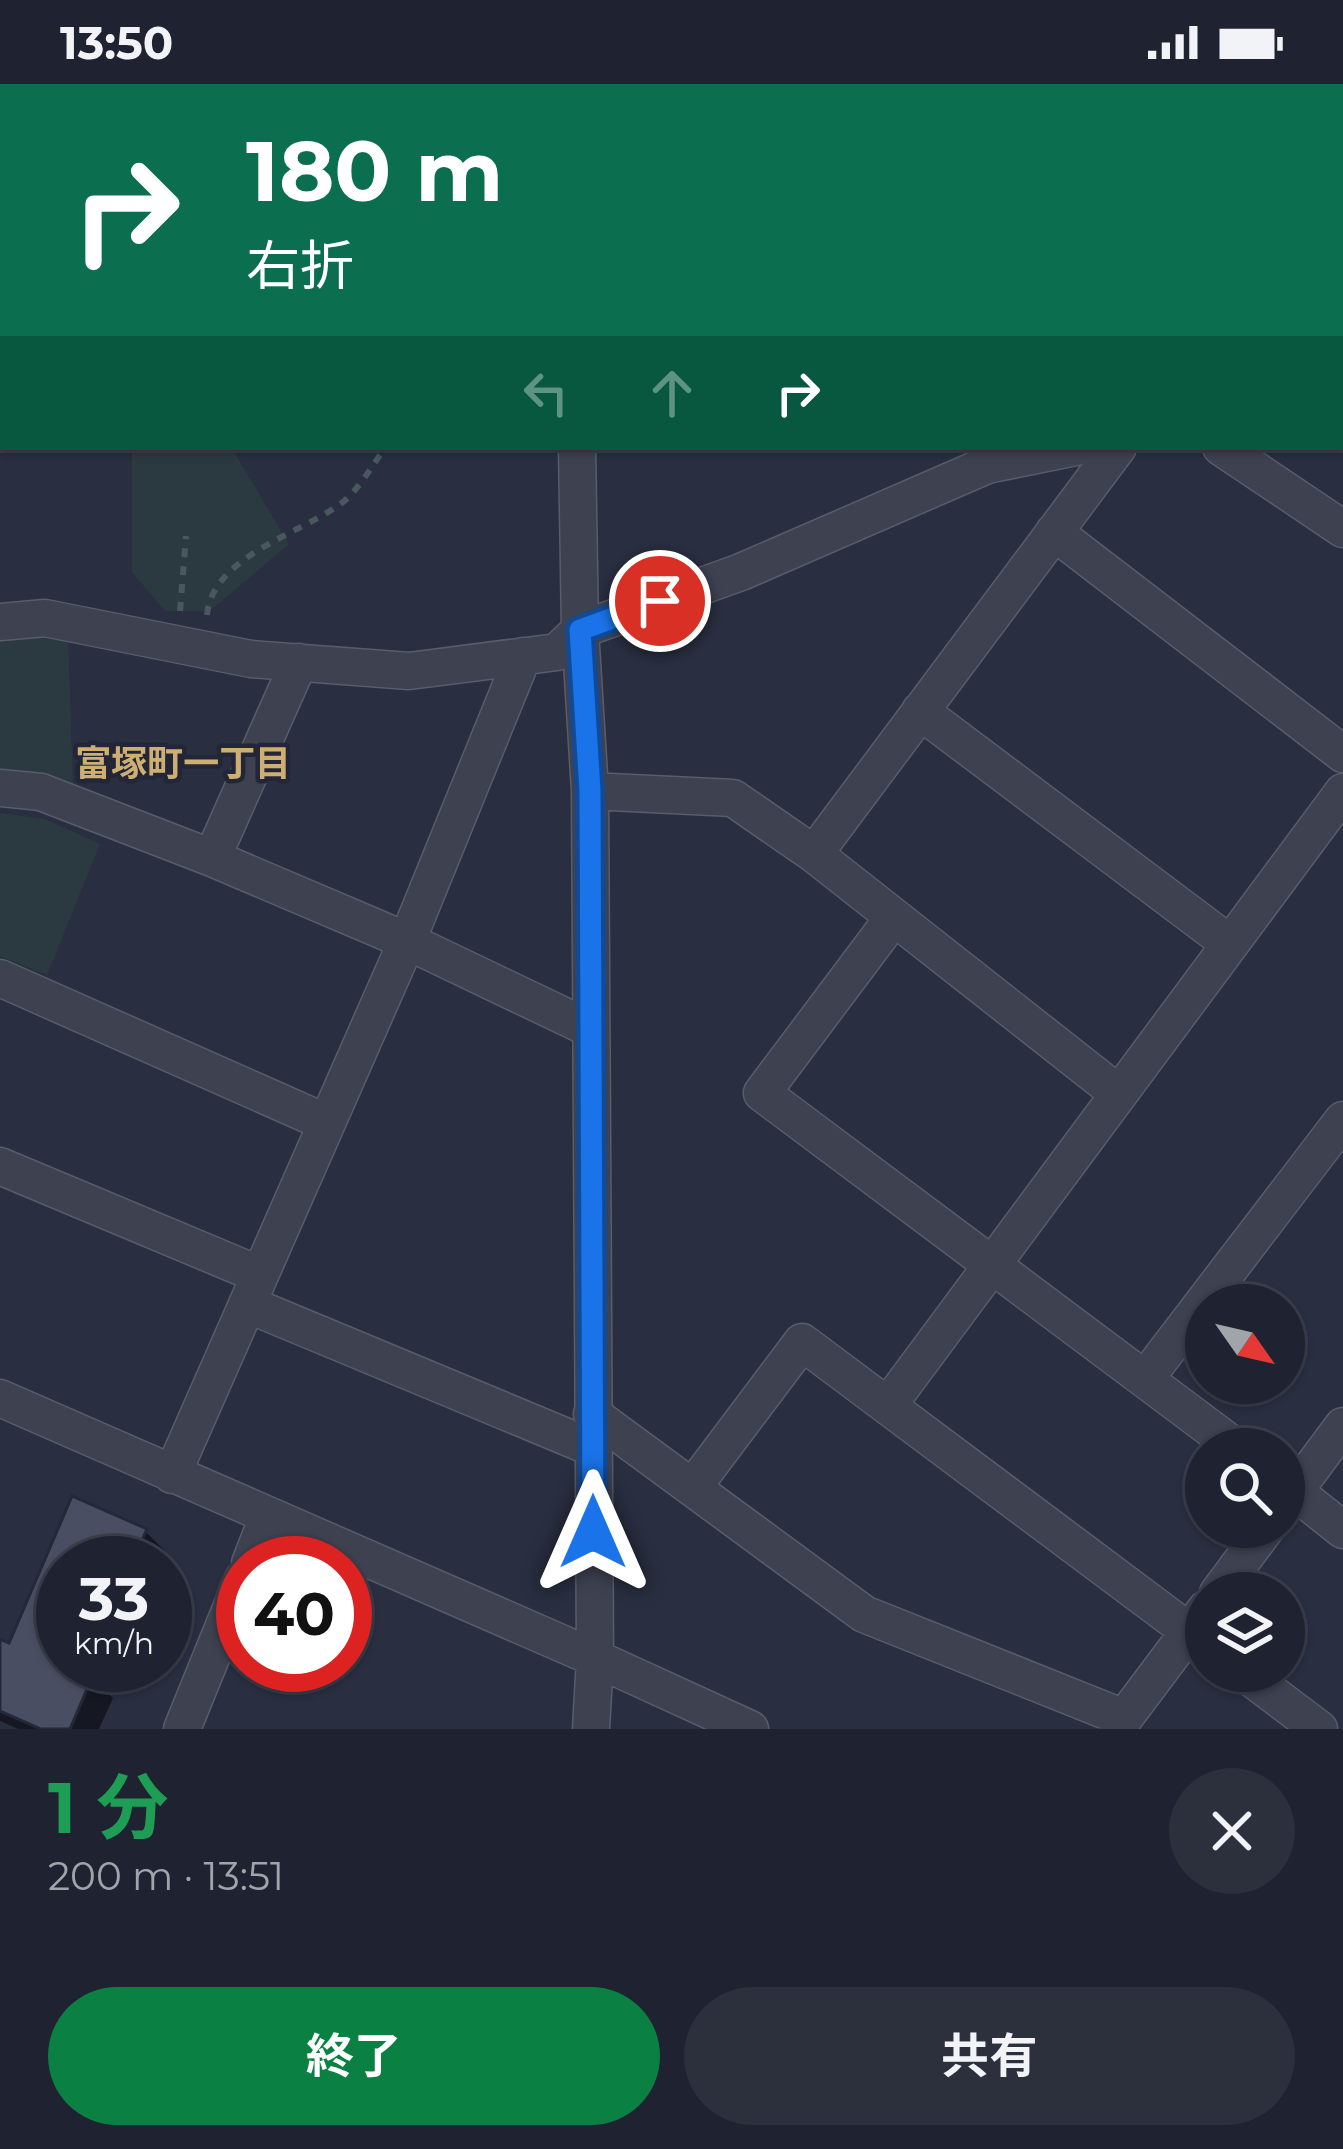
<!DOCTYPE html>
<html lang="ja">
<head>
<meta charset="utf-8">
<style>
	body { margin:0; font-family:Montserrat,"Noto Sans JP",sans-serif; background:#2c2f3c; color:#f1f3f6; height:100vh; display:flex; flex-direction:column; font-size:45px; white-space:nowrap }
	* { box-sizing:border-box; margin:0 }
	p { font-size:39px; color:#a1a4ab }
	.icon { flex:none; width:66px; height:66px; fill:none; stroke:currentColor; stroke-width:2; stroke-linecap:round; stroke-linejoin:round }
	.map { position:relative; height:1645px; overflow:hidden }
	.details { display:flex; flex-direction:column; background:#1f2230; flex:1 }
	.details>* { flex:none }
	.hud { position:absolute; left:0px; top:0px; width:1344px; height:366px; box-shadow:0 3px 9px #0004,0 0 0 3px #3c3f4c; background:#0b6e4f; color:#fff; overflow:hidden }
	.needle { width:78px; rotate:124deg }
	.fabs { position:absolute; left:1185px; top:1200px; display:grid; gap:24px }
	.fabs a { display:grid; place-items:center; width:120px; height:120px; border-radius:50%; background:#1f2230; box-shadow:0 3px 9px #0004,0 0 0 3px #3c3f4c; font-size:60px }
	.speed { position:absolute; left:36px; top:1452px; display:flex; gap:24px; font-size:60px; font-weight:700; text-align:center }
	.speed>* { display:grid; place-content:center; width:156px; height:156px; border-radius:50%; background:#1f2230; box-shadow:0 3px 9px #0004,0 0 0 3px #3c3f4c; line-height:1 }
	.speed small { font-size:30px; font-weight:400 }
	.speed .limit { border:18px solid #d22; background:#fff; color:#111 }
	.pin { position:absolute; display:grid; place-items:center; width:102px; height:102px; color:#fff; margin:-51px; border:6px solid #fff; border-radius:50%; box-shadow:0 3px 12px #0007 }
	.me { position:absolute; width:132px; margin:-66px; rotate:0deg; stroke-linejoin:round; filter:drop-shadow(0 0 9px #0008) }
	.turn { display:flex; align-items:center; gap:42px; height:252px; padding:0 48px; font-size:54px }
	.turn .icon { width:156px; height:156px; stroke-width:2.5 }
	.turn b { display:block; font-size:84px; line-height:102px }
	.lanes { display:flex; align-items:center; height:114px; padding:0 48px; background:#0003; justify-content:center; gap:60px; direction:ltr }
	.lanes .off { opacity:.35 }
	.round { display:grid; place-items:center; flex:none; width:126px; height:126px; border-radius:63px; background:#2c2f3c }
	.overview { display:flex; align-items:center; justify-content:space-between; height:204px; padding:0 48px }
	h1 { font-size:72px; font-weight:700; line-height:90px; color:#1e9e55 }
	.action { display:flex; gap:24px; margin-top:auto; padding:24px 48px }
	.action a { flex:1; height:138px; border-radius:72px; background:#0b8043; color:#fff; font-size:48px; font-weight:700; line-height:138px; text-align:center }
	.action a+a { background:#2c2f3c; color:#f1f3f6 }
	.status { display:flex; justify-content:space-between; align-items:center; height:84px; padding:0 60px; background:#1f2230; direction:ltr }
	.status svg { height:33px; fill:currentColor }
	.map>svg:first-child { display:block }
	.green { fill:#2b3a41 }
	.shadow { fill:#0007 }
	.building { fill:#494e62; stroke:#242838; stroke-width:3 }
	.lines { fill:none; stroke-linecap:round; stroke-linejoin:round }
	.minor-casing { stroke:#585c6b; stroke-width:39 }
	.path { stroke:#49575e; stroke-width:6; stroke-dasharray:9 9; stroke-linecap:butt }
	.minor { stroke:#3d4150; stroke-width:36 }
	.route-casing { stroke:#114b97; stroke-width:30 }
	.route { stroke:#1a73e8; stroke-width:21 }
	.labels { text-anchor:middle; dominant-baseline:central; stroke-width:9; stroke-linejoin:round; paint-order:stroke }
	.neighbourhood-label { font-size:36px; font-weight:bold; fill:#cdae73; stroke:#222636 }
</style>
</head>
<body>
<div class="status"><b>13:50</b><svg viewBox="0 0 49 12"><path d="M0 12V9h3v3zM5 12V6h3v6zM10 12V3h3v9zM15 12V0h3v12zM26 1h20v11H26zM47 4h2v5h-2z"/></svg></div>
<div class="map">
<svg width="1343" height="1645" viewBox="0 0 1343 1645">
	<rect width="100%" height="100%" fill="#292e40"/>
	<path class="green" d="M132,363H231L289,460L210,527H165L132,488Z
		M0,549L68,553L73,701L48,691L0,689Z
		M0,729L45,735L100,760L47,891L0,872Z"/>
	<path class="shadow" d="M1048,0H1131L1127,3H1050Z
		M74,1416L145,1447L166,1468L162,1479H63V1581H89L85,1591L92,1593L113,1614L99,1645H18L0,1637V1558L10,1563Z"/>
	<path class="building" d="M72,1412L147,1445L133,1476L110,1465L104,1479H63L62,1577L63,1581H70L93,1591L70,1645H41L0,1627V1555L9,1559Z"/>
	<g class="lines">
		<g class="minor-casing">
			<path id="minor" d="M462,3L464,0
				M877,3L881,0
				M1270,3L1275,0
				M1341,209L1343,211
				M0,244L3,248
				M1341,322L1343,321
				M577,363L580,546L590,707L595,1574L591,1645
				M1221,363L1343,445
				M1054,448L1343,670
				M0,538L45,534L251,575L409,587L557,568L580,546L741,488L987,381L1076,363
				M920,627L1230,860
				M0,704L41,708L212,774L407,857L591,945
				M590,707L733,714L814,770L1119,1010
				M814,770L1118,363
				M212,774L299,578
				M894,833L762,1009L1238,1365
				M0,894L327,1039
				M0,1082L260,1191
				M247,1220L593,1364
				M1145,1295L1343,1036
				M0,1314L595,1574L750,1645
				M889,1320L1343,708
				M592,1330L864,1530L1124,1634
				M172,1391L407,857L523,572
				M1284,1399L1343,1446
				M693,1403L802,1258L1206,1560
				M1284,1421L1343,1342
				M250,1479L268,1433
				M1218,1509L1267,1443
				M1242,1587L1319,1645
				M182,1645L243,1495
				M1116,1645L1206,1525"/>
		</g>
		<path class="path" d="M180,527L186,452
			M207,531C212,474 298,450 339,421C358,408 372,381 386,363"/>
		<use href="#minor" class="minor"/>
	</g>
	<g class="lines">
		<g class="route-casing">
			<path id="route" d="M593,1448L590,707L580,546L660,517"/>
		</g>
		<use href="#route" class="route"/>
	</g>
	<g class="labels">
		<g class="neighbourhood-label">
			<text x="183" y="679">富塚町一丁目</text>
		</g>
	</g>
</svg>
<div class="fabs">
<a><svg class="needle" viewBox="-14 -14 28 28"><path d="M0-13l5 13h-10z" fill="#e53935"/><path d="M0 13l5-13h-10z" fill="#a1a4ab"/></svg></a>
<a><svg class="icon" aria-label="search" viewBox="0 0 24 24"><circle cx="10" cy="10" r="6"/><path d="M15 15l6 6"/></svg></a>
<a><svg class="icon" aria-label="layers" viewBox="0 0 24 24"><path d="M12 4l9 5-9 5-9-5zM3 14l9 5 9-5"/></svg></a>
</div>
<div class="speed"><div>33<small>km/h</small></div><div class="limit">40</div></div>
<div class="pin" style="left:660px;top:517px;background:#d93025"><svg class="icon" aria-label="arrive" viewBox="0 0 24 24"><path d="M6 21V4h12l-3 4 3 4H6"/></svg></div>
<svg class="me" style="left:593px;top:1448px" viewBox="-20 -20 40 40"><path d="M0-17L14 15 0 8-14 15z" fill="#1a73e8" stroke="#fff" stroke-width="4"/></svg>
<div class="hud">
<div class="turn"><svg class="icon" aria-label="right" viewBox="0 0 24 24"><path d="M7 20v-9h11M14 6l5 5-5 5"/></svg><div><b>180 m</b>右折</div></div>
<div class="lanes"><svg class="icon off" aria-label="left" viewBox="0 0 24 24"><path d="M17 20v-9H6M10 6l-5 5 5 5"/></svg><svg class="icon off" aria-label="ahead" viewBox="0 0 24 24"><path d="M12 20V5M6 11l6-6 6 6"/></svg><svg class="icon" aria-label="right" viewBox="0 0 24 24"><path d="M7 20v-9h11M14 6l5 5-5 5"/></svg></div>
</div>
</div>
<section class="details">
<div class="overview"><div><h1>1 分</h1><p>200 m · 13:51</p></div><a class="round"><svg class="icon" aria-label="close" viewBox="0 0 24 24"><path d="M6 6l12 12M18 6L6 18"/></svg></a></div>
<div class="action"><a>終了</a><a>共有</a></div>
</section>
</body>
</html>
